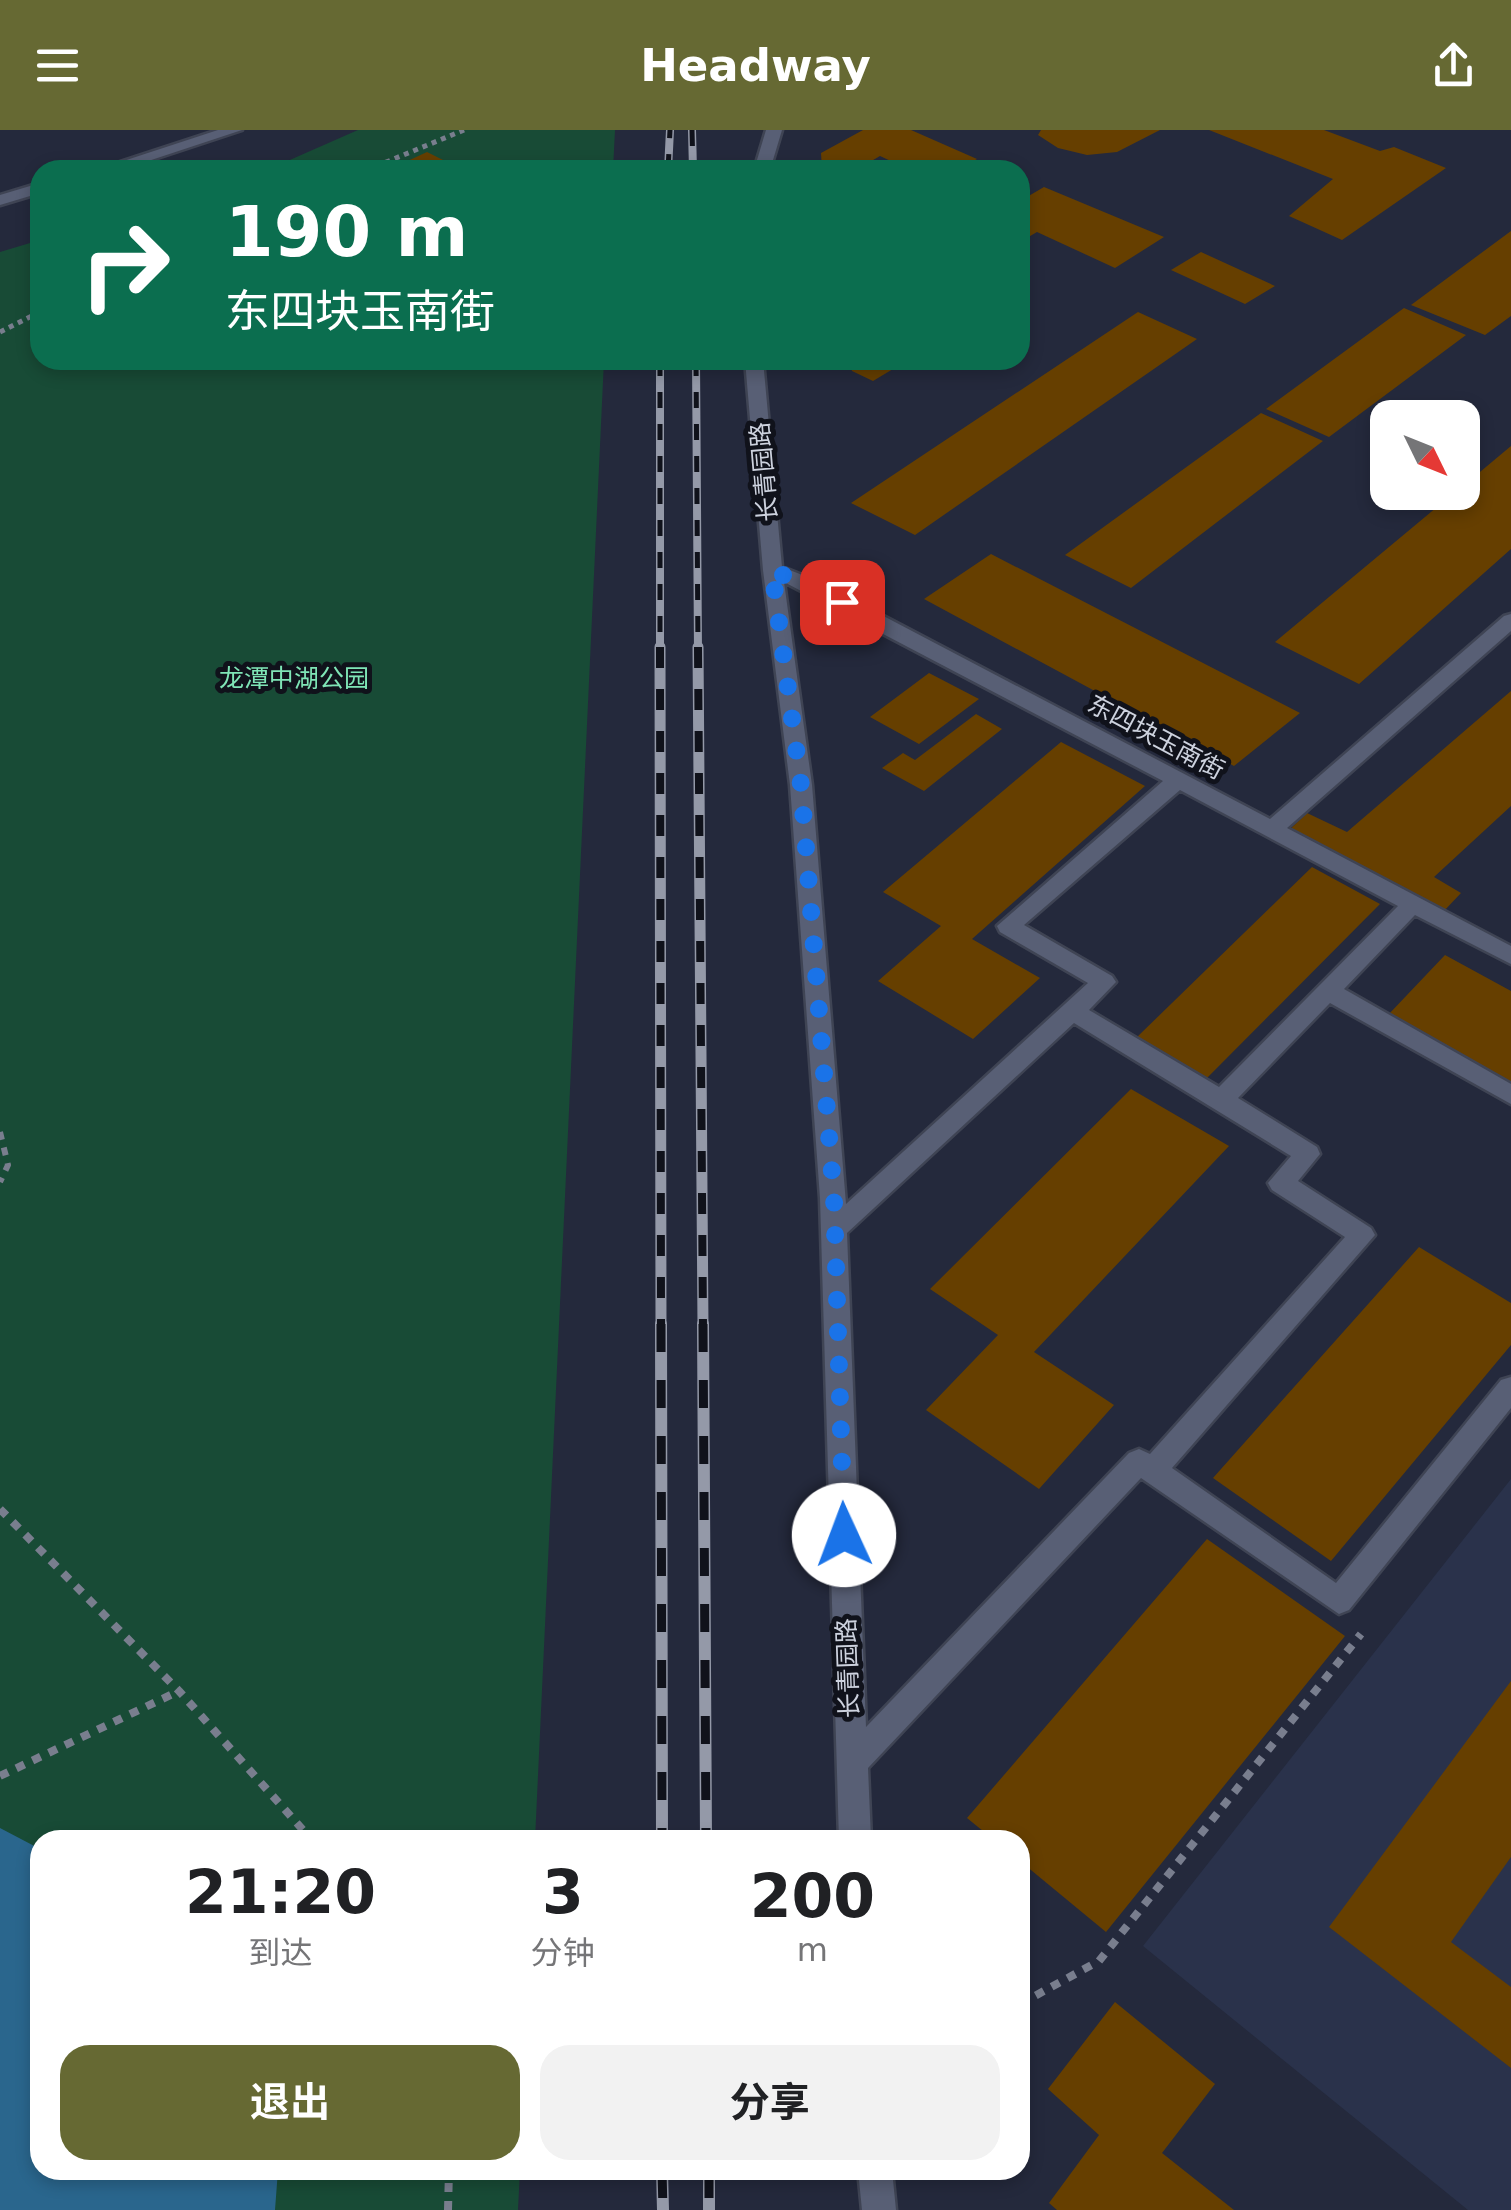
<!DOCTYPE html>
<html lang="zh">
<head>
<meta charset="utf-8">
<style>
	body { margin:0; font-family:"DejaVu Sans","Noto Sans SC",sans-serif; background:#f2f2f2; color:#202124; height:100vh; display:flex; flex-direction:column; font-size:38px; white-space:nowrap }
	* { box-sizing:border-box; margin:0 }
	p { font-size:32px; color:#757577 }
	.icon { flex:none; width:55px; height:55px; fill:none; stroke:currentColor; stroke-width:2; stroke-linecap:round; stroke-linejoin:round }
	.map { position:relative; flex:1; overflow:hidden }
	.sheet { position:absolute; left:30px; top:1700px; width:1000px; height:350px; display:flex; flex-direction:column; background:#fff; border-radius:30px; box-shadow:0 5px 15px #0003 }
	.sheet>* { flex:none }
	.hud { position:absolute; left:30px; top:30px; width:1000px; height:210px; border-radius:30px; box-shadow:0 5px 15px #0003; background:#0b6e4f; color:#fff; overflow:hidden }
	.needle { width:65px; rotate:133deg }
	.controls { position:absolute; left:1370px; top:270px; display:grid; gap:20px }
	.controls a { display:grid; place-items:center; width:110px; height:110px; border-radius:20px; background:#fff; box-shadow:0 5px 15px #0003; font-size:50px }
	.pin { position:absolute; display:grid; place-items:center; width:85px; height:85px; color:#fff; margin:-42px; border-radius:20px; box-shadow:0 5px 15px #0006 }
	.me { position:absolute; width:110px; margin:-55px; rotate:358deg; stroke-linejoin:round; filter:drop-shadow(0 0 8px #0008) }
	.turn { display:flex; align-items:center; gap:35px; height:210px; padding:0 30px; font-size:45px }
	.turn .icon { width:130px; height:130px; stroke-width:2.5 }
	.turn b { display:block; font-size:70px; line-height:85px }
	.eta { display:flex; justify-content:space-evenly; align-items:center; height:170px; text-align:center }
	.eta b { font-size:60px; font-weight:700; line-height:70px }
	.primary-button { display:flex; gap:20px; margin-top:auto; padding:20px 30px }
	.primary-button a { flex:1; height:115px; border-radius:30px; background:#666933; color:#fff; font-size:40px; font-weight:700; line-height:115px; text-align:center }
	.primary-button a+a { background:#f2f2f2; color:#202124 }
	header { display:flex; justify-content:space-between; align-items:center; height:130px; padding:0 30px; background:#666933; color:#fff; font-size:45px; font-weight:700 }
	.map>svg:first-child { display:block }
	.built { fill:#2a324b }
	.green { fill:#184b36 }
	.water { fill:#2a668d }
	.building { fill:#663f00 }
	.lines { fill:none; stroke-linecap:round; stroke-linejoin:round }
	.minor-casing { stroke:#3f4454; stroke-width:5 }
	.path-far2 { stroke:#797e8e; stroke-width:5; stroke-dasharray:5 5; stroke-linecap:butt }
	.path-far1 { stroke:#797e8e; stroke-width:6; stroke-dasharray:8 8; stroke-linecap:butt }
	.path { stroke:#797e8e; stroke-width:8; stroke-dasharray:9 9; stroke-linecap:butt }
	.minor { fill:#585f75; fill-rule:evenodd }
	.rail-far2-casing { stroke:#9499a8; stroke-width:8 }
	.rail-far1-casing { stroke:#9499a8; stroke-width:11 }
	.rail-casing { stroke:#9499a8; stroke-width:12 }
	.rail-far2 { stroke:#10121b; stroke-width:5; stroke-dasharray:16; stroke-linecap:butt }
	.rail-far1 { stroke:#10121b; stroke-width:8; stroke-dasharray:21; stroke-linecap:butt }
	.rail { stroke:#10121b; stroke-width:9; stroke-dasharray:28; stroke-linecap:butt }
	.route { stroke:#1a73e8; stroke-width:18; stroke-dasharray:0 32.4 }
	.labels { text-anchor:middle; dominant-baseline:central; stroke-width:10; stroke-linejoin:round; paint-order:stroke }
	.street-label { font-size:25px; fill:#cdd2de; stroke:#10121b }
	.park-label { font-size:25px; fill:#7fe5b6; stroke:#10121b }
</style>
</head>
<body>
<header><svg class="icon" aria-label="menu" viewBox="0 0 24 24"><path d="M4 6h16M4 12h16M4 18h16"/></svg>Headway<svg class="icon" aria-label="share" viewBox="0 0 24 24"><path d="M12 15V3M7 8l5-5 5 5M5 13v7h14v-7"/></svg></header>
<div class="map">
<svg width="1511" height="2080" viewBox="0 0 1511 2080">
	<rect width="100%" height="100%" fill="#24293c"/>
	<path class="built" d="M1511,1349V2080H1468L1143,1816Z"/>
	<path class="green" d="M358,0H615L613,40H267Z
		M40,110V230H604L535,1710H40V2040H520L518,2080H0V122Z"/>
	<path class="water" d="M0,1698L40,1719V2040H278L275,2080H0Z"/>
	<path class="building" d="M863,0H911L977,29L958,40H910L880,26L868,33L871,40H822L821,23Z
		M1041,0H1160L1117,22L1087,25L1058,18L1038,5Z
		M1209,0H1324L1380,21L1394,17L1446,38L1342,110L1289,86L1333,49Z
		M427,22L463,40H388Z
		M1044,57L1164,107L1115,138L1037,102L1020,112V71Z
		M1511,101V186L1485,205L1411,175Z
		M1201,122L1275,156L1245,174L1171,140Z
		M1404,178L1466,205L1329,307L1266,279Z
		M1138,182L1197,209L915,405L851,373Z
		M848,230H908L873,251L852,241Z
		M1261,283L1323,311L1131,458L1065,425Z
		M1511,316V419L1359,554L1275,512L1455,362H1462V357Z
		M991,424L1300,583L1234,636L924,469Z
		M929,543L979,569L919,614L870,587Z
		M1511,561V676L1434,747L1461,763L1443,782L1288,701L1307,683L1347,702Z
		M976,584L1002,599L924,661L882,638L903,623L915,630Z
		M1061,612L1145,656L972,809L1040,848L973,909L878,851L941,796L883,762Z
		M1312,737L1380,774L1206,949L1136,908Z
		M1445,825L1511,861V954L1388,885Z
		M1131,959L1229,1016L1034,1222L1114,1275L1039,1359L926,1280L998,1205L930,1159Z
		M1419,1117L1511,1173V1215L1331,1431L1213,1348Z
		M1207,1409L1345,1506L1106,1802L1020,1731V1710H994L967,1688Z
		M1511,1551V1727L1451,1812L1511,1857V1938L1329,1797Z
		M1115,1872L1215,1954L1162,2023L1234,2080H1057L1049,2073L1099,2005L1048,1959Z"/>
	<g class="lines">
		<g class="minor-casing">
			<path id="minor" d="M218,0H242L121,40H96Z
				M766,0H782L770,40H754Z
				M40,53V63L0,75V65Z
				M745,230H763L782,437L815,450L1270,689L1504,486L1511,484V501L1287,698L1511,816V834L1415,785L1344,859L1511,954V974L1330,873L1238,968L1317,1017L1320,1024L1298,1051L1371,1098L1375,1105L1172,1338L1336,1453L1501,1250L1511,1247V1278L1349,1480L1339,1484L1141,1348L868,1638L871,1710H839L820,1068L790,655L763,440ZM784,452L1163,651L997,796L1000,802L1088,853L846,1074L812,655ZM1180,660L1398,776L1219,957L1089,880L1116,852L1112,846L1024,795ZM1074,893L1291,1026L1268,1053L1272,1060L1345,1107L1150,1324L1139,1319L1129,1323L866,1597L847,1103Z
				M858,2040H892L896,2080H862Z"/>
		</g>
		<path class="path-far2" d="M367,40L464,0
			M0,202L40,182"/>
		<path class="path-far1" d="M0,1002L8,1035L0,1052"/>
		<path class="path" d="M0,1379L179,1561L312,1710
			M0,1646L179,1561
			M1020,1874L1099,1831L1361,1504
			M448,2080L449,2040"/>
		<use href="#minor" class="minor"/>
		<g class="rail-far2-casing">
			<path id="rail-far2" d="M692,0L693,40
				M668,40L670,0
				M660,230V520
				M696,230L698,520"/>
		</g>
		<g class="rail-far1-casing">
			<path id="rail-far1" d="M660,517L661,1197
				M698,517L703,1197"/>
		</g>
		<g class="rail-casing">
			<path id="rail" d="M661,1194L662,1710
				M703,1194L706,1710
				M662,2040L663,2080
				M709,2040V2080"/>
		</g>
		<use href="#rail-far2" class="rail-far2"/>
		<use href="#rail-far1" class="rail-far1"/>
		<use href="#rail" class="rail"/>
	</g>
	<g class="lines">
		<path class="route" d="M842,472L772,440L801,655L834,1068L844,1405"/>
	</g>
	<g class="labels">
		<g class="street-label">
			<text transform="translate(764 342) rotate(-95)">长青园路</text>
			<text transform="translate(1156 607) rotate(28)">东四块玉南街</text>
			<text transform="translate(848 1538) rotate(-92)">长青园路</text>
		</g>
		<g class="park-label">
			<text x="294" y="548">龙潭中湖公园</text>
		</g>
	</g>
</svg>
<div class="controls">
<a><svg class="needle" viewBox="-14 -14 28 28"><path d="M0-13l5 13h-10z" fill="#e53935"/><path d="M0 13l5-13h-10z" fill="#757577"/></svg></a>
</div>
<div class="pin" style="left:842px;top:472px;background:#d93025"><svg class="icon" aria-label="arrive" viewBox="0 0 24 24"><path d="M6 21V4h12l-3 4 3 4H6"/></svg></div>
<svg class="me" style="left:844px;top:1405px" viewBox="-20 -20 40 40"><circle r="19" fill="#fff"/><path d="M0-13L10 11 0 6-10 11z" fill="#1a73e8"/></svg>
<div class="hud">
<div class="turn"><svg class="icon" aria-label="right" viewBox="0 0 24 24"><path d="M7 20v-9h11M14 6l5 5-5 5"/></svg><div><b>190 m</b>东四块玉南街</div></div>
</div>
<section class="sheet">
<div class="eta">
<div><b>21:20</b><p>到达</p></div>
<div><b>3</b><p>分钟</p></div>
<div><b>200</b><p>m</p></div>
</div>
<div class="primary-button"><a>退出</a><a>分享</a></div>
</section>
</div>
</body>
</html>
